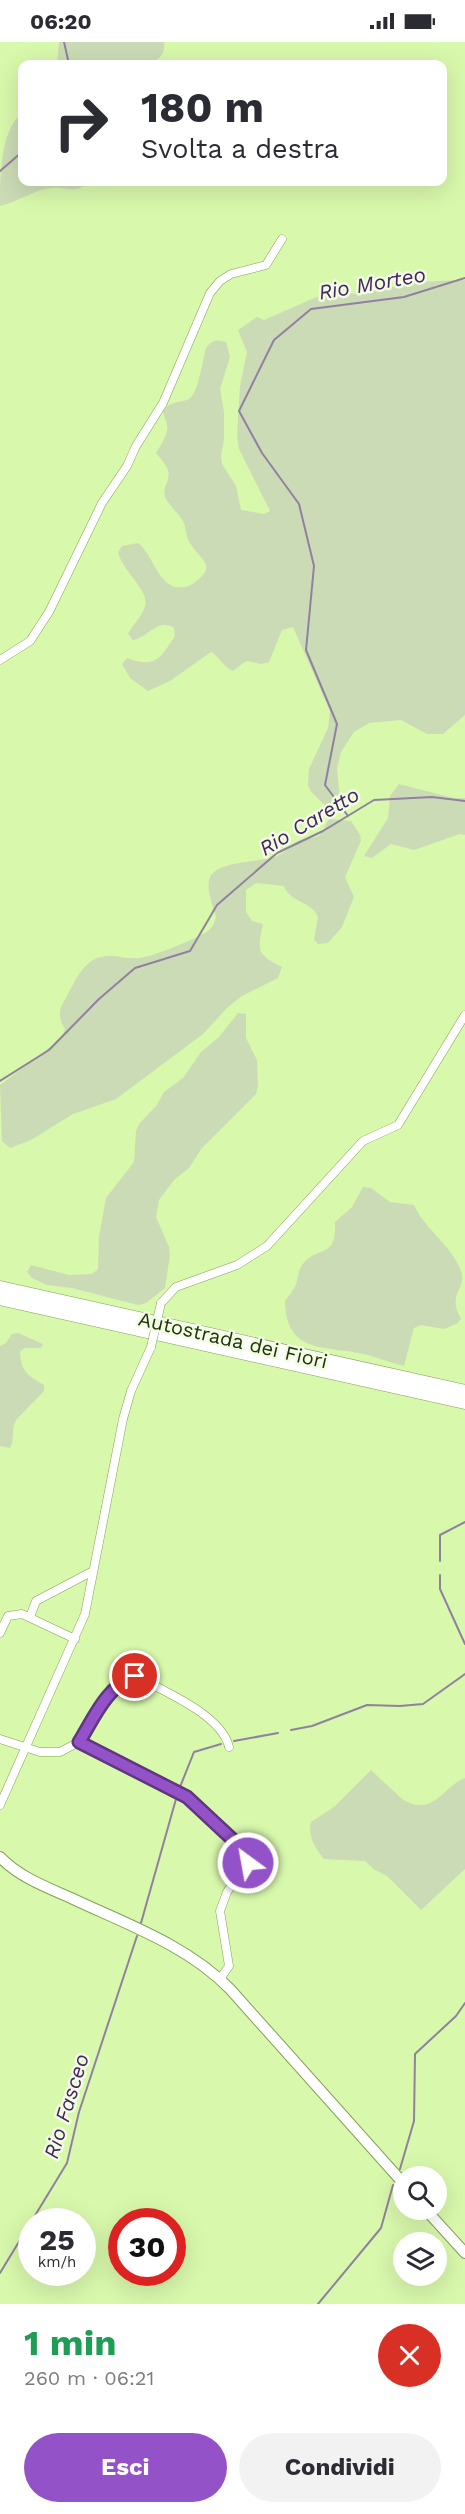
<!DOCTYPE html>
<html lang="it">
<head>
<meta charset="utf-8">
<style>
	body { margin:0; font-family:"Work Sans",sans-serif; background:#f2f2f3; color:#2b2b33; height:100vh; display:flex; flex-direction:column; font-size:22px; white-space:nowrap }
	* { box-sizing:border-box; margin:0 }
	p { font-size:20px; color:#7c7c81 }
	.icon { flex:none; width:33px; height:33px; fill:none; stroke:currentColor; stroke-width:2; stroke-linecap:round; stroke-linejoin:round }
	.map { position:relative; height:2262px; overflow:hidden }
	.drawer { display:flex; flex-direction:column; background:#fff; flex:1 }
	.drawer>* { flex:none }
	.banner { position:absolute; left:18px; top:18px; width:429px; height:126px; border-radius:12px; box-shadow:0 6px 24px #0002; background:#fff; color:#2b2b33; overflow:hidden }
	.controls { position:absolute; left:393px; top:2124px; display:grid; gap:12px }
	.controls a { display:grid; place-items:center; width:54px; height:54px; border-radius:50%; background:#fff; box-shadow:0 6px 24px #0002; font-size:30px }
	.speed { position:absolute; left:18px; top:2166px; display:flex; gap:12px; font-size:30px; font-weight:700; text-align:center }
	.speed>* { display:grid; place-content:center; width:78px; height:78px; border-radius:50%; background:#fff; box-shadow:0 6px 24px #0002; line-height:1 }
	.speed small { font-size:15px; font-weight:400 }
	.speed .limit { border:9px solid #d22; background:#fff; color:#111 }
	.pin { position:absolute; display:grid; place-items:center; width:51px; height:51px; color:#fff; margin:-26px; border:3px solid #fff; border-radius:50%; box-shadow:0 2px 6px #0007 }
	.me { position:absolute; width:66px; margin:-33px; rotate:328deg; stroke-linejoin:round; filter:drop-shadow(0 0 4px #0008) }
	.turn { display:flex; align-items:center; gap:21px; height:126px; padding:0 24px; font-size:27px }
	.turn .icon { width:78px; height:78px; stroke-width:2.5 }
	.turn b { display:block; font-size:42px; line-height:51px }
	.round { display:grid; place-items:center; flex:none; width:63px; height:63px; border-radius:32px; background:#f2f2f3 }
	.head { display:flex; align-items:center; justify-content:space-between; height:102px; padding:0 24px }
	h1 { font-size:36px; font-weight:700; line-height:45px; color:#1e9e55 }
	.action { display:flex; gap:12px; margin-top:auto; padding:12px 24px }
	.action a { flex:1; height:69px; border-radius:36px; background:#9352c8; color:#fff; font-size:24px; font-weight:700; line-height:69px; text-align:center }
	.action a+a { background:#f2f2f3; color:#2b2b33 }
	.status { display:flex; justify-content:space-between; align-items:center; height:42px; padding:0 30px; background:#fff; direction:ltr }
	.status svg { height:16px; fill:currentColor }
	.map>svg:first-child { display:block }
	.green { fill:#cbdbb5 }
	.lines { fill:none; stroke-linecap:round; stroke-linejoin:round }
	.stream { stroke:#9181a0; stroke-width:2 }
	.street-casing { stroke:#83a058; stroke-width:9 }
	.secondary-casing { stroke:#83a058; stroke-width:12 }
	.highway-casing { stroke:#83a058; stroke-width:15 }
	.street { stroke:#fff; stroke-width:8 }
	.secondary { stroke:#fff; stroke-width:10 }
	.highway { stroke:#fff; stroke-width:14 }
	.street-bridge-casing { stroke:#83a058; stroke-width:9; stroke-linecap:butt }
	.street-bridge { stroke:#fff; stroke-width:8 }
	.route-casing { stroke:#603582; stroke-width:15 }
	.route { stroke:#9352c8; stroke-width:10 }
	.labels { text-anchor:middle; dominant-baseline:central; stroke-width:5; stroke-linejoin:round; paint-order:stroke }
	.street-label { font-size:20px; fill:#222e10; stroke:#f0fde0 }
	.water-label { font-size:21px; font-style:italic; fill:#482267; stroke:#f0fde0 }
</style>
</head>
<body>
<div class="status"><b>06:20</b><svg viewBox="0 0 49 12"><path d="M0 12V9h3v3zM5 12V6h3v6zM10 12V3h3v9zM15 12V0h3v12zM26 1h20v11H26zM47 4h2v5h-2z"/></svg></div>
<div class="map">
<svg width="465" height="2262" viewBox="0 0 465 2262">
	<rect width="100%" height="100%" fill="#d8f8ac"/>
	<path class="green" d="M59,0H164C166,11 160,17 150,22H57Z
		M21,72L22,140H89C75,154 65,143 49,146C33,149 17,160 0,164C0,137 0,89 21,72Z
		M465,238V673L443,692H427L401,678L369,681L354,690L341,710L337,726L341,769L333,771L311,750L308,743L309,727L328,686L330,669L293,585L282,588L269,620L261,622L246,619L233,629C223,625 220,615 211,610L170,639L148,649L130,636L122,622L127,616C156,627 160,616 175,594L174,586C158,575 149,595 133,598L128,592C132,583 143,574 145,564C150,548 123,531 118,510L122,504L138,501C152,512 156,536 172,544C179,547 189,545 194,541C219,523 200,518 190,501C186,495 186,486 183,479C178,471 171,465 166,457C160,446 173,437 167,426C165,421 160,416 156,411C160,404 169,392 167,383C166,378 164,375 163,369C171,358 178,362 189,357C198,352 203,317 206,306C212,298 216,297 226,300L230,315L220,347L224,370V398L221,414L222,422L236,444L241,468L264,472L270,469L239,407L237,394L240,344L247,310L238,288L257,275L264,278L328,250L360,252L416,240Z
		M399,742L453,756H465V793L460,792L414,808L391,802L372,816L364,814L388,776L390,754Z
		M329,777L351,779L360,793L361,799L345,835L354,855L342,885L328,901L318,902L314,898L318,875C312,859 290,861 284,844L256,841L246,848V870L252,879L263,882C257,910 257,912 282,925L278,936L242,954L228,965L203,992L116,1057L73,1072L31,1098L10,1106L2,1099L0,1043L62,996L65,987C57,974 59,967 67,954C74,941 81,924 95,917C110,910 125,918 140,916C152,915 201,895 209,888C213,885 214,881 216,876C214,865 205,847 210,835C218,819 259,820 275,815C284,812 290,803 298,799C305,796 313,797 320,793Z
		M238,971L246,972V996L257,1018L258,1044L256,1052L202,1106L189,1126L174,1138L159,1158L156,1175L169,1205L170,1213L165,1246L146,1261L138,1263L72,1246L47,1243L32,1236L27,1230L31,1223L69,1233L92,1232L98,1227L99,1195L106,1156L134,1120L136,1089L139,1082L157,1063L164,1050L183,1036L201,1010L219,995Z
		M363,1145L371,1146L390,1160L414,1163C425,1188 454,1205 462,1232C465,1247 447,1254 461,1276L458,1281L444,1287L421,1283L414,1286L404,1324C389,1320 374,1314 359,1311C321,1304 286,1310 285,1259C287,1255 291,1252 293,1248C298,1242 297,1232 301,1225C315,1202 337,1220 335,1180L352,1165Z
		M18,1291L43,1302L41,1306H24L20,1310C21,1329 28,1334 44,1343V1349L16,1378C11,1387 15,1397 10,1406L0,1404V1304L6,1301L12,1292Z
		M371,1728L402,1757C434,1776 442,1745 465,1736V1827L421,1868L387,1834L375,1828L365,1819L324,1817C316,1807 307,1794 311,1780L334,1765Z"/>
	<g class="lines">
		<path class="stream" d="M64,0L69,22
			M0,129L22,110
			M348,774L325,743L337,682L306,608L314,524L299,462L262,411L239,369L274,298L311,267L404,255L465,236
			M0,1039L49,1008L99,957L135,926L190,909L217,863L277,811L323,789L374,758L432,755L465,759
			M440,1519V1493L465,1480
			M440,1533V1547L465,1602
			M291,1688L312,1684L367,1663L400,1664L423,1662L465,1632
			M234,1699L278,1691
			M180,1745L194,1710L221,1702
			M141,1881L176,1757
			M400,2127L414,2079L415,2012L456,1974L465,1961
			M0,2231L67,2121L79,2070L137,1894
			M318,2262L381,2186L393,2143"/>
		<g class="street-casing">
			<path id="street" d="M0,618L30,599L49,570L102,461L127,424L136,404L163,361L210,251L220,239L231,232L266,223L282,197
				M161,1261L176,1245L237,1223L267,1204L363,1099L398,1083L465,973
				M30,1575L36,1559L93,1529
				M0,1591L8,1574L22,1572L75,1597
				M0,1697L40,1710H60L79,1700
				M0,1763L85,1572L123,1377L131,1349L151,1305
				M220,1937L229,1924L220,1869L227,1850L248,1821L246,1811L187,1755L79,1700C94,1676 106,1644 135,1634C162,1648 222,1673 229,1705"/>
		</g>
		<g class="secondary-casing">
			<path id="secondary" d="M0,1815C19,1835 46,1845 71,1856C126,1882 187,1903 230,1947L404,2142
				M426,2168L465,2211"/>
		</g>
		<g class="highway-casing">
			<path id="highway" d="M0,1246L465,1350
				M0,1256L465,1360"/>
		</g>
		<use href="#street" class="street"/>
		<use href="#secondary" class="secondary"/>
		<use href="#highway" class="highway"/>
		<g class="street-bridge-casing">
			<path id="street-bridge" d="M151,1305L161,1261"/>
		</g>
		<use href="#street-bridge" class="street-bridge"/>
	</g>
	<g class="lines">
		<g class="route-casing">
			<path id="route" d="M135,1634C106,1645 94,1676 79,1700L187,1755L246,1810L248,1821"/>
		</g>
		<use href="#route" class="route"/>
	</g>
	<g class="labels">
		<g class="street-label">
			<text transform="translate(233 1298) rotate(13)">Autostrada dei Fiori</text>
		</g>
		<g class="water-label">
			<text transform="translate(372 241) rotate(-10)">Rio Morteo</text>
			<text transform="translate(309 779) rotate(-31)">Rio Caretto</text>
			<text transform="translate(66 2064) rotate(-73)">Rio Fasceo</text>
		</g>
	</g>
</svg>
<div class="controls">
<a><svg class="icon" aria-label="search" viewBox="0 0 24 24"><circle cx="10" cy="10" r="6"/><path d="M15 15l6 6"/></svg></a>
<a><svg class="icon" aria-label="layers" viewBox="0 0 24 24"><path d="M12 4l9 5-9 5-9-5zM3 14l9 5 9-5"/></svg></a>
</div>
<div class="speed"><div>25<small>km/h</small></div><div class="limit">30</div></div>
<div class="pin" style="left:135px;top:1634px;background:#d93025"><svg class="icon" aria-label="arrive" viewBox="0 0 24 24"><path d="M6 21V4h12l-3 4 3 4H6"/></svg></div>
<svg class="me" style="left:248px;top:1821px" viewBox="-20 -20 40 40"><circle r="17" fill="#9352c8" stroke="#fff" stroke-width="3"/><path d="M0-11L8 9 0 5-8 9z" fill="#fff"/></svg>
<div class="banner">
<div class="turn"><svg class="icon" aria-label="right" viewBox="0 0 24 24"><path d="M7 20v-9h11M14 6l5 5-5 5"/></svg><div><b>180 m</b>Svolta a destra</div></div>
</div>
</div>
<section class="drawer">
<div class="head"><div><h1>1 min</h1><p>260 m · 06:21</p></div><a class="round" style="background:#d93025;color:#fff"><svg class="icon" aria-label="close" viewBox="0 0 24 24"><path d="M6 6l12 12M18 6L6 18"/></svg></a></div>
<div class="action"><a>Esci</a><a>Condividi</a></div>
</section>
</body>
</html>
